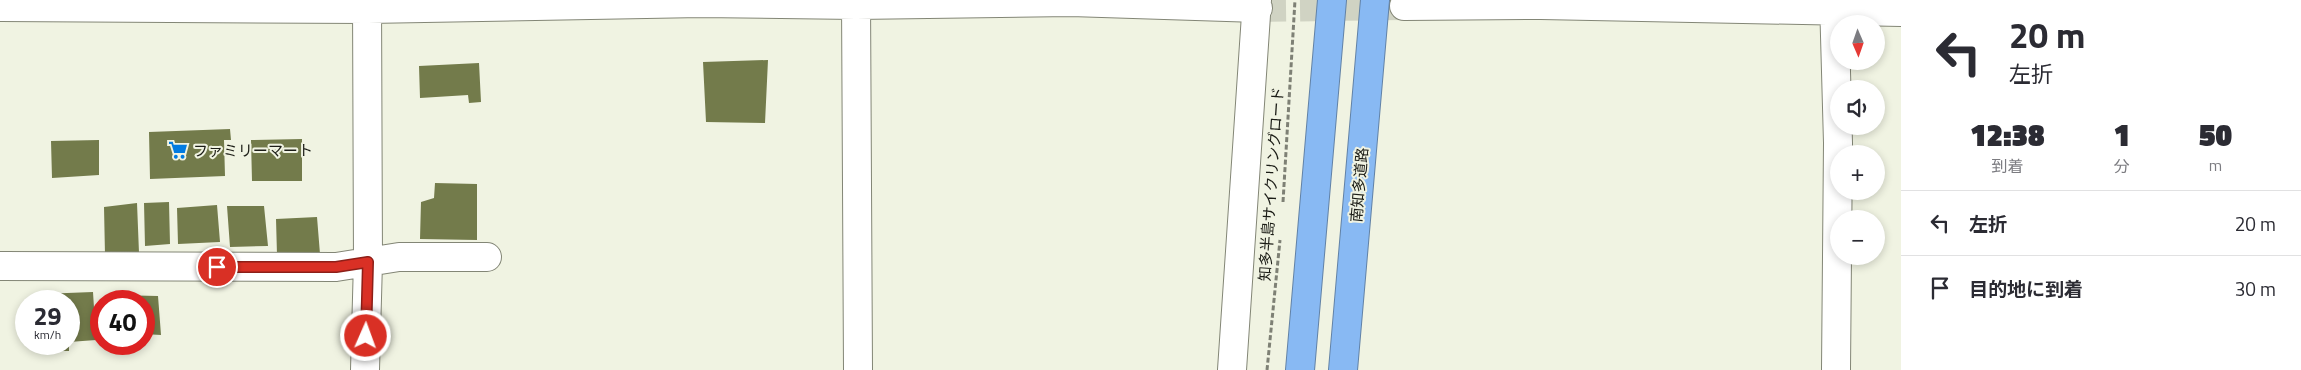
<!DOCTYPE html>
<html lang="ja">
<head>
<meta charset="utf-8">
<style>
	body { margin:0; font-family:"Titillium Web","Noto Sans JP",sans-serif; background:#f7f7f7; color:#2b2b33; height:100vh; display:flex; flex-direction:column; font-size:19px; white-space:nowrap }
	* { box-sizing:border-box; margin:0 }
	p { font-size:16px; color:#7c7c81 }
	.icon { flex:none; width:28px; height:28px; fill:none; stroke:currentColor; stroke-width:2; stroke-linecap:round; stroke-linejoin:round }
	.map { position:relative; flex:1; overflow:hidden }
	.panel { display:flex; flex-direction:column; background:#fff; width:400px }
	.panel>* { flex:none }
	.guide { background:#fff; color:#2b2b33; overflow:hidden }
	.needle { width:32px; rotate:178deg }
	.buttons { position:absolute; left:1830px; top:15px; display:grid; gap:10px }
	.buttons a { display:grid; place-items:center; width:55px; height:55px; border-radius:50%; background:#fff; box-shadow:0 2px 8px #0003; font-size:25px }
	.speed { position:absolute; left:15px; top:290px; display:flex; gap:10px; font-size:25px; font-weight:700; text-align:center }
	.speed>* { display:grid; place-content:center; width:65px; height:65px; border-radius:50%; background:#fff; box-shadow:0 2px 8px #0003; line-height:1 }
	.speed small { font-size:12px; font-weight:400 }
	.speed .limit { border:8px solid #d22; background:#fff; color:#111 }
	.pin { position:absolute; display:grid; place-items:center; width:42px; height:42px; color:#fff; margin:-21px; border:2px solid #fff; border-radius:50%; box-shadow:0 1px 5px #0007 }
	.me { position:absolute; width:55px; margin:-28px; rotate:2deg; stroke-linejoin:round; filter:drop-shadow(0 0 4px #0008) }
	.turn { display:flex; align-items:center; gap:18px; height:105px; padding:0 25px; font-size:22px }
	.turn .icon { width:65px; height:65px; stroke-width:2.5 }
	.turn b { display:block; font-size:35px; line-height:42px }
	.eta { display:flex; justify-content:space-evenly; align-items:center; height:85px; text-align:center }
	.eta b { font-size:30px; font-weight:800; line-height:35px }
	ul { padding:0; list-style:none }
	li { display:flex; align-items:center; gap:15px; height:65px; padding:0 25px; border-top:1px solid #e1e1e2 }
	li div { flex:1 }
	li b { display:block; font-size:19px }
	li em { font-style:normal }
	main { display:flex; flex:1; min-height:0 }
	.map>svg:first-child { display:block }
	.building { fill:#737b4b }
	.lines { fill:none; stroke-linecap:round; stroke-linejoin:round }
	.minor-tunnel { stroke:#d0d3c3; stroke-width:28; stroke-dasharray:28 14; stroke-linecap:butt }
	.minor-casing { stroke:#838676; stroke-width:30 }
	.highway-casing { stroke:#6282a6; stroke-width:30 }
	.path { stroke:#7e8075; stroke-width:3; stroke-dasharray:5 2.5; stroke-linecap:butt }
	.minor { stroke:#fff; stroke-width:28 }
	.highway { stroke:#88b9f3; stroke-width:28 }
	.route-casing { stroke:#8d1f18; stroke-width:12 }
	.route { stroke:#d93025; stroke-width:9 }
	.labels { text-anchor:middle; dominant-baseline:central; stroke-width:4; stroke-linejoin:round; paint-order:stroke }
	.poi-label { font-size:15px; fill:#1b1c16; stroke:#f0f3e2; text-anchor:start }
	.street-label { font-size:15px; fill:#1b1c16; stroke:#f0f3e2 }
</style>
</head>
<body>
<main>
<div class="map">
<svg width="1901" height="370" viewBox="0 0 1901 370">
	<rect width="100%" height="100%" fill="#f0f3e2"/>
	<path class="building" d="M768,60L765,123L706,122L703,62Z
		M479,63L481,102L469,103L468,95L420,98L419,66Z
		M230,129L231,140H224L225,176L150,179L149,132Z
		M302,139V181H252L251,140Z
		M99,140V175L52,178L51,141Z
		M435,183L477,184V240L420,239L421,202L434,198Z
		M169,202L170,244L145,246L144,203Z
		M137,203L139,253L105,255L104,207Z
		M217,205L220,242L178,244L177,208Z
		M227,206H264L268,246L230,247Z
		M317,217L320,254L277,255L276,219Z
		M93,292L96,340L69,342V301H41V294Z
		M115,295L158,296L161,335L144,334V301H115Z
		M56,344H69V351H57Z"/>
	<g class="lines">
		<path class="minor-tunnel" d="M1258,8L1404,6"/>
		<g class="minor-casing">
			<path id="minor" d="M856,0L858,370
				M1834,0L1838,143L1836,370
				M1404,6L1541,5L1901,12
				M0,7L368,9L701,3L856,5L1071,2L1258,8
				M0,266L336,267L399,257H487
				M365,370L368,262L367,0
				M1232,370L1257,0"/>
		</g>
		<g class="highway-casing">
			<path id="highway" d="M1300,370L1332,0
				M1343,370L1375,0"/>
		</g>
		<path class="path" d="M1283,202L1295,0
			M1267,370L1280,240"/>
		<use href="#minor" class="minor"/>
		<use href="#highway" class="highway"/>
	</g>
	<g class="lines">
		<g class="route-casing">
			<path id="route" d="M217,267H336L368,262L366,336"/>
		</g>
		<use href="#route" class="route"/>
	</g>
	<defs>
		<g id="supermarket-bare" transform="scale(1.5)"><path d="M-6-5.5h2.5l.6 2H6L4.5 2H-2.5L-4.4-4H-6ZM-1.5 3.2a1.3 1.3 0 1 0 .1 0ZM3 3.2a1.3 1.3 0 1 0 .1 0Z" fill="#017be1" stroke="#f0f3e2" stroke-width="2.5" paint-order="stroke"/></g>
	</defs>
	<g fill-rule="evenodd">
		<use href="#supermarket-bare" x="178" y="150"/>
	</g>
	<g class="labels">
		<g class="poi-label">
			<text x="193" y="150">ファミリーマート</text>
		</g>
		<g class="street-label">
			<text transform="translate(1271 184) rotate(-86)">知多半島サイクリングロード</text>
			<text transform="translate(1359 185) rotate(-85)">南知多道路</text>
		</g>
	</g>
</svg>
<div class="buttons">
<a><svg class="needle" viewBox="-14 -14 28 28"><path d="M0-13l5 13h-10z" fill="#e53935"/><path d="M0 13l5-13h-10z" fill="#7c7c81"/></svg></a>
<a><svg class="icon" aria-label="sound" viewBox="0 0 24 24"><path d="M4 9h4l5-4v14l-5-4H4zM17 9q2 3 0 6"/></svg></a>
<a>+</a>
<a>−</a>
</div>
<div class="speed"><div>29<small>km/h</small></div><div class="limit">40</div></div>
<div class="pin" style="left:217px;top:267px;background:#d93025"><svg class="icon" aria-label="arrive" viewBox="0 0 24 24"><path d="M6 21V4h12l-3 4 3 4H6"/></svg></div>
<svg class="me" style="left:366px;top:336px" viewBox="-20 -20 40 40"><circle r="17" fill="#d93025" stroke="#fff" stroke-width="3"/><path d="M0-11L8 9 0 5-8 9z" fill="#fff"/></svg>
</div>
<section class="panel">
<div class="guide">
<div class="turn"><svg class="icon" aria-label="left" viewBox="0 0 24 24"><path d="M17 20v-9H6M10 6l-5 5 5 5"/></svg><div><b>20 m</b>左折</div></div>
</div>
<div class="eta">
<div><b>12:38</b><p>到着</p></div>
<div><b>1</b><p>分</p></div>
<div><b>50</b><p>m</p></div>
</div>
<ul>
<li><svg class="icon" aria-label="left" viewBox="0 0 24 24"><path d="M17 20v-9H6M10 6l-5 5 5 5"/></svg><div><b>左折</b></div><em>20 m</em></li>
<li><svg class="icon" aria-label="arrive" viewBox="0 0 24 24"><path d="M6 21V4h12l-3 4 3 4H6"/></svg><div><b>目的地に到着</b></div><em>30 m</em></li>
</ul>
</section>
</main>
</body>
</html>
